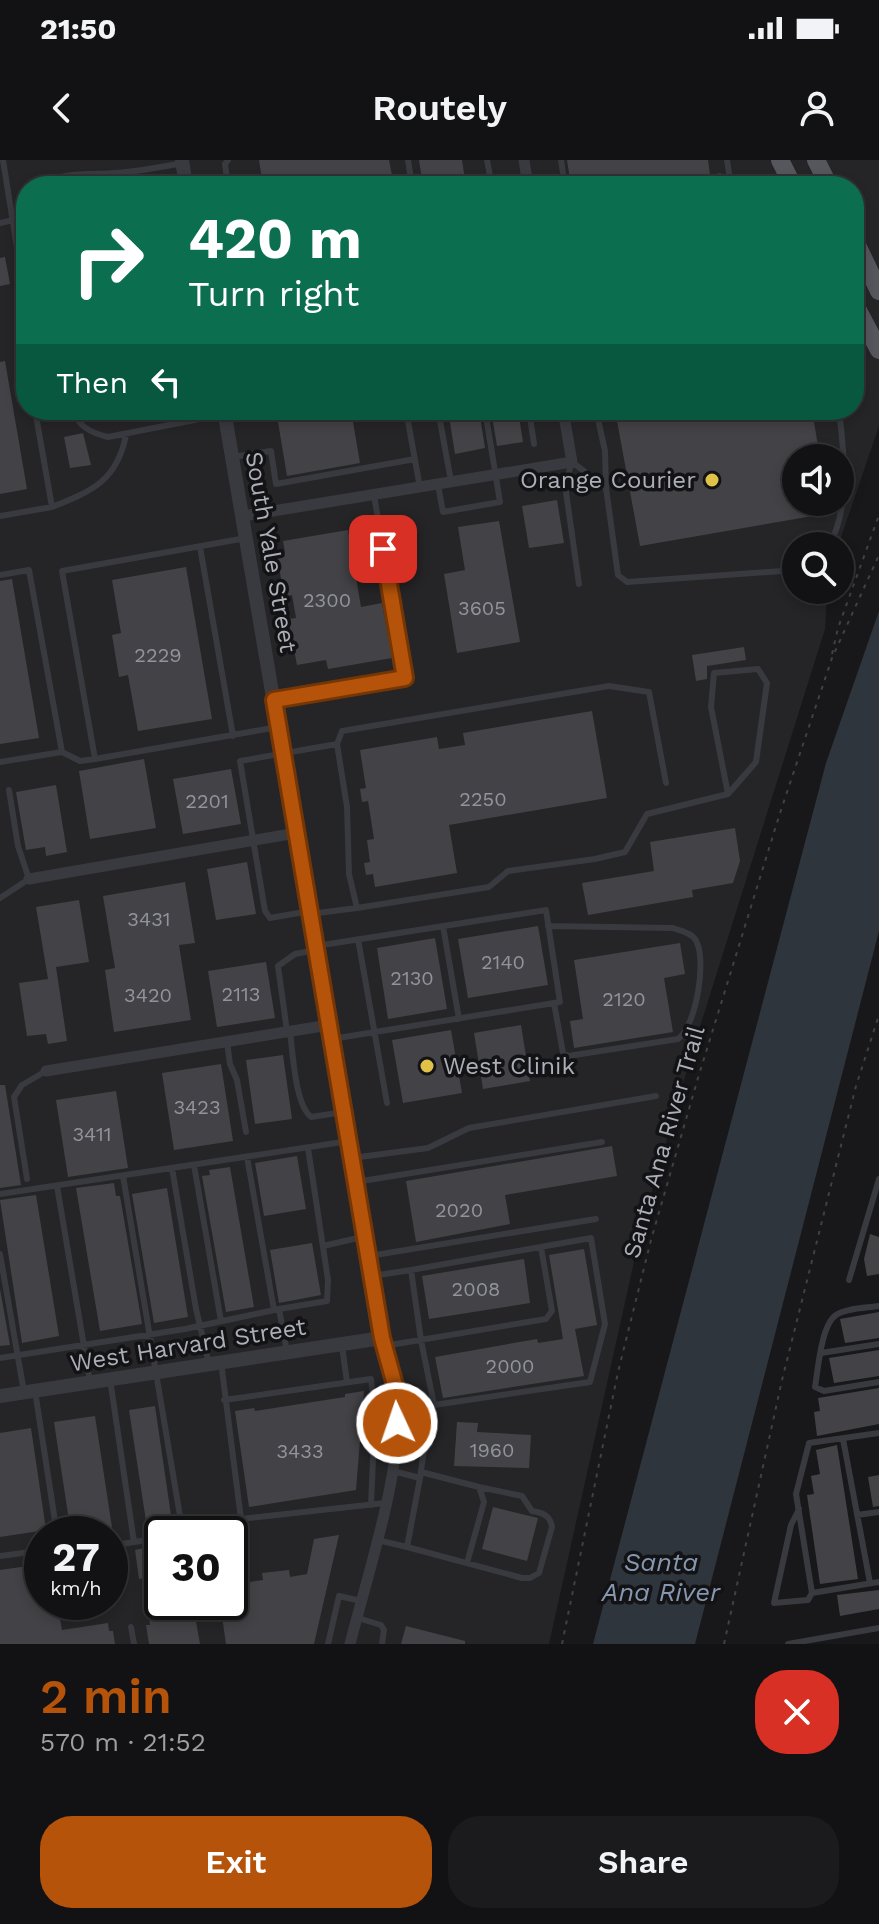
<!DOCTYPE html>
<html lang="en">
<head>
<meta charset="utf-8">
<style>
	body { margin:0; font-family:"Work Sans",sans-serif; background:#1b1b1d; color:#f1f3f6; height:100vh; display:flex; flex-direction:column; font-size:30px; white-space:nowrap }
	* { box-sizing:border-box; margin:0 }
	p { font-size:26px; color:#9c9ea0 }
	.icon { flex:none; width:44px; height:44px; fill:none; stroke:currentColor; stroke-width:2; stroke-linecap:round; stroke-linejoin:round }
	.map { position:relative; height:1484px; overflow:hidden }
	.sheet { display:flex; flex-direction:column; background:#121214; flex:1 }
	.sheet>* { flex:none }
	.banner { position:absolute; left:16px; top:16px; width:848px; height:244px; border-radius:32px; box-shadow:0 4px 12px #0003,0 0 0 2px #313234; background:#0b6e4f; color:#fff; overflow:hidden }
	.fabs { position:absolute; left:782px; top:284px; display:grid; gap:16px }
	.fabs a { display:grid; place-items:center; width:72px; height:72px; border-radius:50%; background:#121214; box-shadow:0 4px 12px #0003,0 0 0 2px #313234; font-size:40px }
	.speed { position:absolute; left:24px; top:1356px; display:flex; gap:16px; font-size:40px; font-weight:700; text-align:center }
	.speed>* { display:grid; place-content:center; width:104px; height:104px; border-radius:50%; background:#121214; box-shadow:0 4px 12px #0003,0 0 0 2px #313234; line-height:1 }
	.speed small { font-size:20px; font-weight:400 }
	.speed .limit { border:4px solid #111; border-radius:12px; background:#fff; color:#111 }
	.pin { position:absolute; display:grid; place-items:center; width:68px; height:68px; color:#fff; margin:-34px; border-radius:16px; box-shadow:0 4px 12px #0006 }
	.me { position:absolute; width:88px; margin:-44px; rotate:357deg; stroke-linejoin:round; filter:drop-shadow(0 0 6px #0008) }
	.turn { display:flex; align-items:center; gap:28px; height:168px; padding:0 40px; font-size:36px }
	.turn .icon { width:104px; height:104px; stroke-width:2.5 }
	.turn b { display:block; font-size:56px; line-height:68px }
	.then { display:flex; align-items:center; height:76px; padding:0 40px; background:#0003; gap:16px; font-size:30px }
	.round { display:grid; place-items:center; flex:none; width:84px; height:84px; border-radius:32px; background:#1b1b1d }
	.head { display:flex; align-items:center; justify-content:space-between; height:136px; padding:0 40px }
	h1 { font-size:48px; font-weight:600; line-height:60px; color:#b45309 }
	.cta { display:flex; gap:16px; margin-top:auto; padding:16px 40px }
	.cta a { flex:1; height:92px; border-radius:32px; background:#b45309; color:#fff; font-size:32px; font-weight:600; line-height:92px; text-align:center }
	.cta a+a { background:#1b1b1d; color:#f1f3f6 }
	.status { display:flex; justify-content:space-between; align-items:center; height:56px; padding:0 40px; background:#121214; direction:ltr }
	.status svg { height:22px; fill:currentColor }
	header { display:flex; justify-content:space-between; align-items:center; height:104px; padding:0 40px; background:#121214; font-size:36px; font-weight:600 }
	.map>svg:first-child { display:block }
	.built { fill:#252427; fill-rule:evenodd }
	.water { fill:#2f353d }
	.building { fill:#434347 }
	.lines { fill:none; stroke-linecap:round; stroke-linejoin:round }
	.path { stroke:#404045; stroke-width:2; stroke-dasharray:4 6; stroke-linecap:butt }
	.service { stroke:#393a3f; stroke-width:6 }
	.minor { stroke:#393a3f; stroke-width:11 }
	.tertiary { stroke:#393a3f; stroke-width:14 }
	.primary { stroke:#56565d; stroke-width:18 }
	.route-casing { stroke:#753606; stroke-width:20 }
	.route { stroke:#b45309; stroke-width:14 }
	.poi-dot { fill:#e1c249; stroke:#131315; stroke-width:3 }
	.labels { text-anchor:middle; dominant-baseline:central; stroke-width:7; stroke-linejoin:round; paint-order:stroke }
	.number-label { font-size:20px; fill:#92939c }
	.poi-label { font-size:24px; fill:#acaeb8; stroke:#131315; text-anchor:end }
	.street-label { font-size:24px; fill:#acaeb8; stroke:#131315 }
	.water-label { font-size:26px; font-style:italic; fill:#8697b0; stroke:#131315 }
</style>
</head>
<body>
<div class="status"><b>21:50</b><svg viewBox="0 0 49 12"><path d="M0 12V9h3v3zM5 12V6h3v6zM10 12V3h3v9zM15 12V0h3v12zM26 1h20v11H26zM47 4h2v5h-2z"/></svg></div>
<header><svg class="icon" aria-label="back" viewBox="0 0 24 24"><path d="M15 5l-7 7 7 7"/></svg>Routely<svg class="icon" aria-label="person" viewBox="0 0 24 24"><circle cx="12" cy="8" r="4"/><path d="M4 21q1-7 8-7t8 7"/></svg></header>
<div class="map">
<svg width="879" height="1484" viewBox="0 0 879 1484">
	<rect width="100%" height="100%" fill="#18181a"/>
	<path class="built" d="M0,0H879V266L838,386H796V430H827L825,469L692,892L642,1066L549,1484H0ZM26,26H854V250H26ZM796,298H840V342H796ZM42,1374H110V1442H42ZM162,1374H230V1442H162Z"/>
	<path class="water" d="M879,451V771L695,1484H593L826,603Z"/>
	<path class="building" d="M259,0H389L394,26H263Z
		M419,0H462L466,26H423Z
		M567,0H708L710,15L721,13L723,26H571Z
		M5,97L10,124L0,126V98Z
		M5,201L27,329L0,334V202Z
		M276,250H351L360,303L287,316Z
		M448,250H479L485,288L455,294Z
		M491,250H518L523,282L497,286Z
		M615,250H812L820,298H796V342H828L830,353L640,386Z
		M83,273L91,305L70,308L64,277Z
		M557,340L564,383L529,388L522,346Z
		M499,361L520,482L457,493L444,414L465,410L458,367Z
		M348,370L361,447L382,443L392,498L328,509L326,500L297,505L288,459L296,458L292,435L284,437L277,394L285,393L283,381Z
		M186,407L212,559L138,571L128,515L119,517L112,475L121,473L112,420Z
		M12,419L39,578L0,584V421Z
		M744,487L746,500L707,506V519L696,521L692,495Z
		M592,551L607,638L449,665L457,713L375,727L373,714L366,715L364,703L370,702L367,680L374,679L368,641L362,642L360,629L366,628L360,590L437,577L439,589L465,585L463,573Z
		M144,599L156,668L90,679L79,611Z
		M231,609L241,664L183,674L173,619Z
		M56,625L67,692L46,696L45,687L26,690L16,632Z
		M735,668L740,701L733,723L692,730L693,737L588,755L582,723L654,711L650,682Z
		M247,702L256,754L216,760L207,709Z
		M185,722L195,783L179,785L191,860L114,872L105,810L115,808L103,736Z
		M79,740L89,802L56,807L67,881L48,884L46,874L27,876L19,823L48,819L36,747Z
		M538,766L548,825L468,838L458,779Z
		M435,778L447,849L388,859L377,788Z
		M680,783L685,814L664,818L673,872L574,888L570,861L583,859L574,800Z
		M266,802L275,858L217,867L208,811Z
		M521,865L530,921L483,929L474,873Z
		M451,870L462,933L403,943L392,880Z
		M283,895L292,959L255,964L246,900Z
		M221,904L233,981L174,990L162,913Z
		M0,925H5L21,1025L0,1028Z
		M116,931L128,1008L68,1017L56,940Z
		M612,986L617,1016L505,1035L510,1064L416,1082L406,1021Z
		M297,996L306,1049L264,1056L255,1003Z
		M230,1007L254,1147L226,1152L202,1016L210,1015L209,1010Z
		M114,1023L116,1036H120L142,1164L100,1171L76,1028Z
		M167,1028L188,1157L154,1163L132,1034Z
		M36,1035L59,1176L22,1183L0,1040Z
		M870,1074L879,1077V1114L867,1116L864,1099Z
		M312,1083L321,1135L279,1143L270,1090Z
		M584,1089L597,1165L575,1169L584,1216L443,1238L435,1197L537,1179L538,1183L563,1179L549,1095Z
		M524,1099L530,1143L429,1159L422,1116Z
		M0,1129L10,1185L0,1186Z
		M879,1152V1178L845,1183L840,1159Z
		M879,1190V1216L834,1223L829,1198Z
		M879,1228V1264L817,1276L814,1252L820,1251L818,1238Z
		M364,1231L356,1330L249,1347L235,1251L254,1248L255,1251L345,1237V1234Z
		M155,1246L173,1369L148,1374L129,1250Z
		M95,1256L113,1374H71L54,1262Z
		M457,1262L478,1263L477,1272L531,1275L529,1308L454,1306Z
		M31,1268L46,1370L0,1377V1273Z
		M837,1285L858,1419L820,1424L807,1335L814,1334L811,1316L820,1314L816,1290Z
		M879,1315V1346L873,1347L868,1317Z
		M493,1347L538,1358L527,1401L482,1389Z
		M339,1375L314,1484H226L220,1442H230V1439L245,1437L243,1423L263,1420L262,1413L289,1410L290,1417L307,1414L314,1379Z
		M162,1384V1420L145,1423L144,1418L139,1419L135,1390Z
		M42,1404V1442H57L62,1470L108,1463L109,1471H113L115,1484H0V1410Z
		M879,1430V1449L840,1456L837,1435Z
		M194,1450L200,1484H149L146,1465H150L149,1457Z
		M406,1466L465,1481V1484H401Z"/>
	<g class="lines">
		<path class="path" d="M832,494L838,468L879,355
			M562,1484L618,1212L651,1080L698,918L780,653L832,498L879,395
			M724,1484L782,1220L856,926L879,855"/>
		<path class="service" d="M3,0L26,144
			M408,0L412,26
			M487,0L492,26
			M561,0L565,26
			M727,0L731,26
			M41,26C61,11 91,15 114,13C137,12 160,7 183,3
			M228,26L225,4L228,0
			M0,63L13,60
			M73,250C78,267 92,273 108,277L225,254
			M406,250L420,328
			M438,250L451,321
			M529,250L534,284
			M596,250L605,291L606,328
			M233,297L271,291L276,324L415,299
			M438,325L443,352L500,342L485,250
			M52,347C92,331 117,321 126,275
			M0,356L52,347L35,250
			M246,378L62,411L95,599L278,567
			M829,386C851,345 844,294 839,250
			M200,387L233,576
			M0,415L29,410L62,592
			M579,424L565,325L572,302L606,328L618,415L627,422L796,410
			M274,540L405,518L374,335
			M337,584L342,571L609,526L649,532L666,623
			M0,602L62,592L80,601L95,599
			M0,738L29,719L18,686L9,630
			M357,748L489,727L508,711L595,699L625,692L647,654L728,634L756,602L767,523L758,509L714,513L711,547L728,634
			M310,751L270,758L265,751L240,601L337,584L347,647L349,714L357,748L310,754
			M443,766L459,859
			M548,766L673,768C680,771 690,772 695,779C708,797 696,867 678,879L568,896L563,893L554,843
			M358,779L387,943
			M316,786L546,750L560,842L332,879
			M287,871L278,806L295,794L316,790
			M290,872C293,894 295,944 311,957L344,952
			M227,882L230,904L237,920L246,972
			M247,997L274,1150
			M352,998L428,988L469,968L656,936
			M194,1005L221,1161
			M172,1008L196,1149L209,1204
			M123,1016L183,1374
			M27,1019L14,937L22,925L46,911
			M356,1022L602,982
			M57,1026L90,1222
			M0,1034L349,981
			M591,1078L605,1164L590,1222L434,1245L421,1180L411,1110Z
			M323,1086L362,1077
			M0,1094L24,1232
			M369,1096L596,1059
			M372,1116L411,1110
			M849,1120L879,1019
			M879,1146C867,1148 846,1148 836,1155C821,1165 818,1210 815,1227L824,1231L879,1222
			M279,1149L327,1141L328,1120L308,988
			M342,1186L347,1222
			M384,1186L546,1159L552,1151L541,1087
			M821,1193L879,1184
			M0,1198L185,1169L279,1149L287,1192
			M221,1202L241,1359L385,1343
			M110,1219L134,1382L110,1386
			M35,1231L57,1374
			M224,1240L371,1219L375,1253
			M879,1273L809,1283L796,1334L812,1433L879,1422
			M843,1279L870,1423
			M393,1311L420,1318L427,1268L397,1263
			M421,1312L479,1327L484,1342L467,1403
			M371,1345L375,1253L397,1252
			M799,1349L791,1365L774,1443L808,1440L812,1433
			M857,1355L879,1352
			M377,1380L407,1387L420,1318
			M134,1382L162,1378
			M407,1387L522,1418H530L539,1413L552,1367C550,1355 543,1353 532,1351L522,1336L479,1327
			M0,1396L38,1391
			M358,1458L381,1465L384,1470L382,1484
			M131,1467L134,1484
			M328,1484L339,1436L361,1441
			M788,1484L879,1468"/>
		<path class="minor" d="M524,0L528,26
			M243,356L572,302L563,250
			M29,719L296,673
			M46,911L329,865
			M350,1484C368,1412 403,1310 398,1237C396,1216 387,1197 382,1178"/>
		<path class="tertiary" d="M182,0L186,26
			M0,1236L382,1178L224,250"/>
		<path class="primary" d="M780,0L793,26
			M816,0L829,26
			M854,79L879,131
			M854,143L879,190"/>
	</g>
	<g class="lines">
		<g class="route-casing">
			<path id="route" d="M383,389L405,518L274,540L382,1178L398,1236L397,1263"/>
		</g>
		<use href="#route" class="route"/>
	</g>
	<g class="poi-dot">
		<circle cx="712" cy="320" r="8"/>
		<circle cx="427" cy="906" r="8"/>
	</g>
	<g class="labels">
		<g class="number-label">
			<text x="327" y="440">2300</text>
			<text x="482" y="448">3605</text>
			<text x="158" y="495">2229</text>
			<text x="483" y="639">2250</text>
			<text x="207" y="641">2201</text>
			<text x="149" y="759">3431</text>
			<text x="503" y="802">2140</text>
			<text x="412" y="818">2130</text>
			<text x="241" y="834">2113</text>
			<text x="148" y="835">3420</text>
			<text x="624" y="839">2120</text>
			<text x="197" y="947">3423</text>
			<text x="92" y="974">3411</text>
			<text x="459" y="1050">2020</text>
			<text x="476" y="1129">2008</text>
			<text x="510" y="1206">2000</text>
			<text x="492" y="1290">1960</text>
			<text x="300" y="1291">3433</text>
		</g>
		<g class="poi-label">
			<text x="696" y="320">Orange Courier</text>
			<text x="443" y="906" text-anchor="start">West Clinik</text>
		</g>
		<g class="street-label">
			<text transform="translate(271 392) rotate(80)">South Yale Street</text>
			<text transform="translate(664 982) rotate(-74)">Santa Ana River Trail</text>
			<text transform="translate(188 1185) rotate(-9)">West Harvard Street</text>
		</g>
		<g class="water-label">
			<text x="661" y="1402">Santa<tspan x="661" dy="30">Ana River</tspan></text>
		</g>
	</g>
</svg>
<div class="fabs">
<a><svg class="icon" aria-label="sound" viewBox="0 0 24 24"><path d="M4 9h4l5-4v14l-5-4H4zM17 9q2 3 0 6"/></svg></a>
<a><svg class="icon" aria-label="search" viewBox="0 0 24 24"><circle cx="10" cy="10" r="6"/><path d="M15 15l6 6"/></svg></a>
</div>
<div class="speed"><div>27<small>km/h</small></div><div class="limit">30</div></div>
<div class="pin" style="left:383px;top:389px;background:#d93025"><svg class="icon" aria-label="arrive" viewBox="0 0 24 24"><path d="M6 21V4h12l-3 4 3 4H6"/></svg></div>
<svg class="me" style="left:397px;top:1263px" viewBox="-20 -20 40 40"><circle r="17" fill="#b45309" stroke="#fff" stroke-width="3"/><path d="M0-11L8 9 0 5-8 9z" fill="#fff"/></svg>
<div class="banner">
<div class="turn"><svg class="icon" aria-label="right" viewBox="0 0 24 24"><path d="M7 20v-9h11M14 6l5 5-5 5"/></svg><div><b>420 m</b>Turn right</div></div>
<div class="then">Then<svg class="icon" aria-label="left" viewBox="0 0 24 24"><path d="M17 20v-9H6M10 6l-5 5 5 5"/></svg></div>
</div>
</div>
<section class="sheet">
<div class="head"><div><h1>2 min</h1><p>570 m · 21:52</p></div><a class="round" style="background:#d93025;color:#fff"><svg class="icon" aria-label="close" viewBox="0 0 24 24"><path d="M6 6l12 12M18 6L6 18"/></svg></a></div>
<div class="cta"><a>Exit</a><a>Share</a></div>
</section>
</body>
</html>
